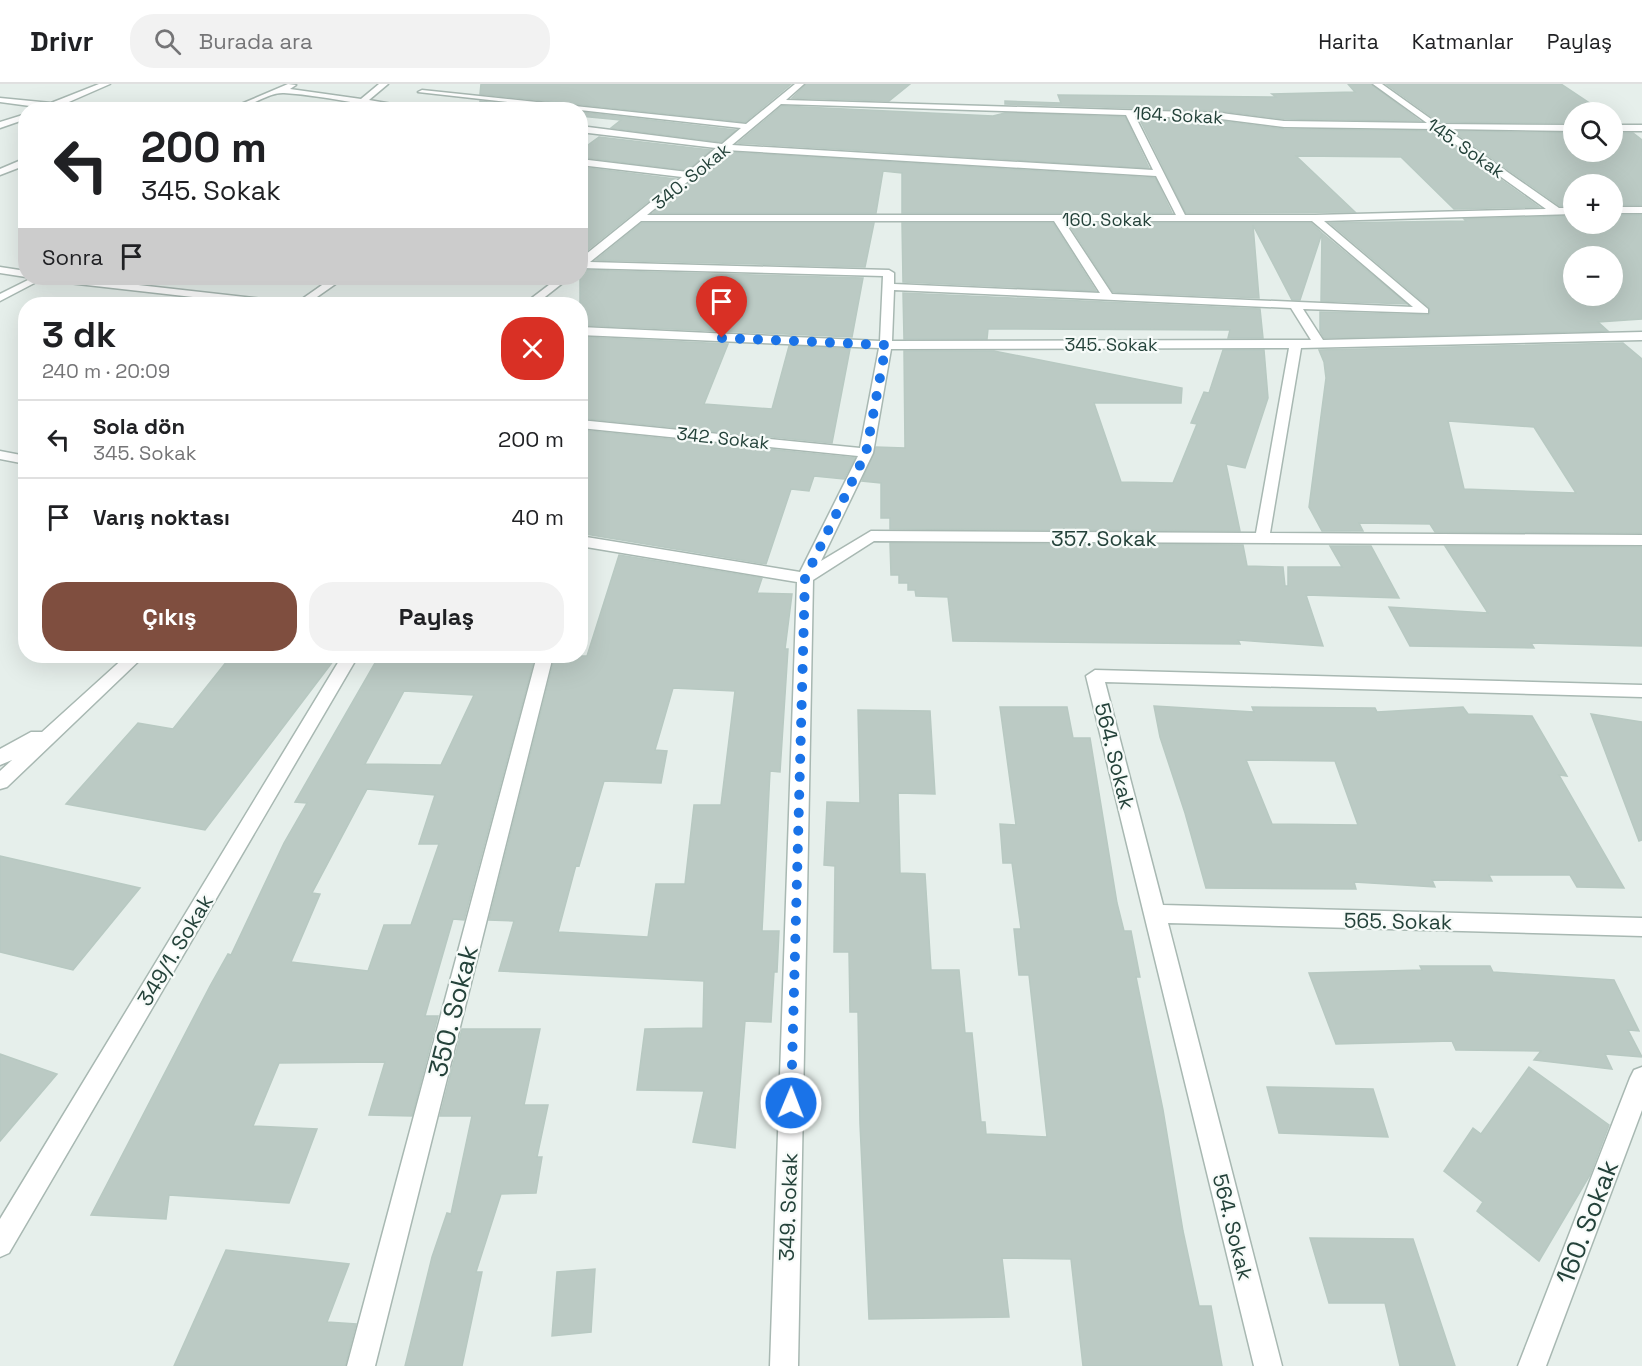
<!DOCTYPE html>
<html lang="tr">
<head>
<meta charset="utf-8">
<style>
	body { margin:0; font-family:"Space Grotesk",sans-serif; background:#f2f2f2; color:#202124; height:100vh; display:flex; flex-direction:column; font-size:22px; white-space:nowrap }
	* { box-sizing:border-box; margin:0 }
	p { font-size:20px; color:#757577 }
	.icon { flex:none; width:33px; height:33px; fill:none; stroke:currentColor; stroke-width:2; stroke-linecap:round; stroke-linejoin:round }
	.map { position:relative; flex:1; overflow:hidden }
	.side { position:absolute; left:18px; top:213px; width:570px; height:366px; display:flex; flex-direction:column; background:#fff; border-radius:24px; box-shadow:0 6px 24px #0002 }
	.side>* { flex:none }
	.banner { position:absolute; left:18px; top:18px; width:570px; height:183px; border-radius:24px; box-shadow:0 6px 24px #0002; background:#fff; color:#202124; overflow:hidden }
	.buttons { position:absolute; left:1563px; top:18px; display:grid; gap:12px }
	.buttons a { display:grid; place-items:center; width:60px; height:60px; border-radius:50%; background:#fff; box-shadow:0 6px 24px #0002; font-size:30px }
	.pin { position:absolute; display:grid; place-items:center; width:51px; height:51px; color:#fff; margin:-62px -26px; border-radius:50% 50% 50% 0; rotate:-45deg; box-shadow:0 0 6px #0007 }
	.pin .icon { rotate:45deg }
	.me { position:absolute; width:66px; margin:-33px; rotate:1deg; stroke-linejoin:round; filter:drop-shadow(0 0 4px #0008) }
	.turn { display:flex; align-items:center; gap:21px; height:126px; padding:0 24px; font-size:27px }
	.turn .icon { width:78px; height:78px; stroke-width:2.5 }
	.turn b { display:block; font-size:42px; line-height:51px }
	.then { display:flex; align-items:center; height:57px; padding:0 24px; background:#0003; gap:12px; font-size:22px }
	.round { display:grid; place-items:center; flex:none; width:63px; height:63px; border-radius:24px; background:#f2f2f2 }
	.overview { display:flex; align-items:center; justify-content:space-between; height:102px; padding:0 24px }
	h1 { font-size:36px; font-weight:700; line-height:45px }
	.button { display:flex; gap:12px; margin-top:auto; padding:12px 24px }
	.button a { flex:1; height:69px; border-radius:24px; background:#7f4e3f; color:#fff; font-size:24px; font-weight:700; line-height:69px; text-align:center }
	.button a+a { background:#f2f2f2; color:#202124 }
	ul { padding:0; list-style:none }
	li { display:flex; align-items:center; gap:18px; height:78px; padding:0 24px; border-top:2px solid #e0e0e0 }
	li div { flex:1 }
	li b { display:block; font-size:22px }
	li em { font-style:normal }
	header { display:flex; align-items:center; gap:36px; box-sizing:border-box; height:84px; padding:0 30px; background:#fff; border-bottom:2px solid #e0e0e0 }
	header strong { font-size:28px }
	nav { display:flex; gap:33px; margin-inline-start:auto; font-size:21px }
	.search { width:420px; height:54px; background:#f2f2f2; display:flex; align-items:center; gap:15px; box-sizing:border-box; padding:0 21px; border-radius:24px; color:#757577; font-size:22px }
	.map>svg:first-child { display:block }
	.building { fill:#bbcac4; stroke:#b8c9c2; stroke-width:1.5; fill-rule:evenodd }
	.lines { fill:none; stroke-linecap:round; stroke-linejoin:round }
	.street-casing { stroke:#a8b8b2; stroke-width:3 }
	.street { fill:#fff; fill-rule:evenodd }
	.route { stroke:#1a73e8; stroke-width:10; stroke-dasharray:0 18 }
	.labels { text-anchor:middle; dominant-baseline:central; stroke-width:4.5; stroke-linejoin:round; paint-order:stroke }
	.far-street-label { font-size:18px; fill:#24423a; stroke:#f7fbf9 }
	.street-label { font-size:21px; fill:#24423a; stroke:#f7fbf9 }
	.near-street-label { font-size:26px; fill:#24423a; stroke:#f7fbf9 }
</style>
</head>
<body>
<header>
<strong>Drivr</strong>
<div class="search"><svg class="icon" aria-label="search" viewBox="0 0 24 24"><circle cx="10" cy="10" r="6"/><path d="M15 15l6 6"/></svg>Burada ara</div>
<nav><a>Harita</a><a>Katmanlar</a><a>Paylaş</a></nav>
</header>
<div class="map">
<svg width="1642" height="1282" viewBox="0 0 1642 1282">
	<rect width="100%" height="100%" fill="#e6efeb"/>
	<path class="building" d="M481,0H791L745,38L480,10Z
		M806,0H910L889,17L792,14Z
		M1348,0H1371L1420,37L1284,35L1221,27L1005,20V17L1061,19L1058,11L1276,13L1272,10L1355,8Z
		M1386,0H1561L1603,28H1574V39L1439,38Z
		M480,17L555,26L480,21Z
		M782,22L993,32L1005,29L1125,33L1149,84L738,59Z
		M580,28L736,46L721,58L611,44L621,36L580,32Z
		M1139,34L1221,37L1284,45L1433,47L1539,123L1454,125L1401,73L1296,72L1355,128L1186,129Z
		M1453,47L1574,49V68H1612V49H1633L1642,56V121H1612V100H1574V122H1560Z
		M599,53L711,66L687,86L580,73V67Z
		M727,68L1155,94L1172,129H902V89L883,87L876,129H653Z
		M580,83L676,95L580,172Z
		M1612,131H1642V235L1598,238L1608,247L1324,254L1320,247V228L1428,231L1430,229L1429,223L1330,139L1466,137L1464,135L1574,132V140H1612ZM1574,172H1612V212H1574Z
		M642,139H874L865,183L596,176Z
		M902,139H1053L1096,207L903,198Z
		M1068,139H1311L1322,149L1300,216H1292L1253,141L1259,214L1113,208Z
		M1322,149L1407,220L1321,217Z
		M580,186L863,194L852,253L580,241Z
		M903,209L1260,225L1263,254H1228L1230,246L988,245L987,255H904Z
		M580,253L728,260L704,320L772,325L789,262L850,265L832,359L580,334Z
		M1623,259L1642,275V449L1435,448L1430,440L1359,439L1363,447H1322L1309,423L1326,294L1324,278L1319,266ZM1448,337L1534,343L1576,409L1464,405Z
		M1223,266H1264L1268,314L1245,384L1226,380L1240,447L890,445V434H881V399L862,397L876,363L905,364L904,267H994L1182,304L1181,319H1094L1121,398L1173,399L1197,340L1191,339L1204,308L1209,309Z
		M580,346L855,374L844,395L814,392L809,407L791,405L766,480L580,449Z
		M890,459L1243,461L1247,482L1283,483L1285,502H1288V483H1342L1330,462H1371L1399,514L1306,511L1323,562L1238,556L1240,560L953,557L948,513L916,512L915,506H908V499H899V491H891Z
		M1445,462L1642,463V562L1531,559L1534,564L1410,562L1389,523L1488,529Z
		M619,471L762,494L757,509L792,510L785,565H788L780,688L770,687L762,847H779L777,888H774L771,938L745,937L735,1064L693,1058L704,1007L637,1006L645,945L703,944L704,897L499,887L514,837L489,836L555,572H587ZM673,604L735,607L721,721H694L685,800H656L648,853L558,848L576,781L579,782L604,697L661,699L667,667L655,666Z
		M231,572H337L205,746L66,720L138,639L173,645Z
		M379,572H535L464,836L453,835L425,932H438L412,1032L369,1031L385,978L279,979L253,1042L317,1045L289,1119L169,1111L166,1135L91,1131L210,902L228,870L231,871L284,759L307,719L295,718ZM404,607L474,611L441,681L365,680ZM367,705L435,711L419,760H439L411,841H384L368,887L291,878L320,810L312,809Z
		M1154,622L1254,628L1252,623L1375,624L1377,628L1463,623L1468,630L1532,632L1567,692L1559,691L1624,804L1577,803L1570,791H1489L1492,797L1432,796L1435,803L1354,798L1356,805L1206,804L1185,729L1160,653ZM1246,676L1335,677L1358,741L1272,740Z
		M1000,623H1067L1073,654H1090L1117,819L1124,847H1131L1140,893H1136L1163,1026L1183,1147L1199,1222H1211L1222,1282H1083L1071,1175L1002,1174L1009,1233L869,1235L860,1040L858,928H850L849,868H834L835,782L824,781L827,718L860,719L858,626L930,627L935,710L898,709L900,789L925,790L931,886H959L965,949H972L981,1038H985L986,1050L1047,1053L1029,891H1019L1014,845H1021L1012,779H1003L1000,740L1016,741Z
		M1591,630L1642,638V756L1639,757Z
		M0,772L140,804L73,886L0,868Z
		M1420,882H1490L1493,888L1614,896L1639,947L1628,946L1642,973L1605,970L1612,985L1534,976L1541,967L1456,966L1452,957L1336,960L1309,889L1422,886Z
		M462,945H540L524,1021H548L537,1073H542L536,1109L501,1110L476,1188H482L462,1282H405L432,1173L447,1129L451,1130L472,1032H440Z
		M0,970L57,990L0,1057Z
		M1529,983L1609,1041L1590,1091L1539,1177L1477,1127L1483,1118L1444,1087L1473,1044L1481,1050Z
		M1267,1003L1373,1005L1388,1053L1279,1049Z
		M1310,1154L1413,1155L1455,1282H1400L1385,1219H1329Z
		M226,1166L349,1180L327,1238L356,1240L345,1282H174Z
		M595,1185L591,1248L552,1252L557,1188Z"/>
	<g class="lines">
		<g class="street-casing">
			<path id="street" d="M99,0H110L62,21L90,26H60L0,18V14L51,19Z
				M288,0L296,1L290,5L361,15L379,0H388L369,16L427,26C378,26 332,12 284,9C267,8 248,26 227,26Z
				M795,0H804L786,16L1221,29L1284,37L1427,39L1373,0H1382L1438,40L1574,41V47L1446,45L1559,124H1574V130L1324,137L1428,225V229L1303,225L1323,256L1642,248V256L1301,264L1270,449L1642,451V461L874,457L813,496L798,1282H770L797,498L580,462V452L800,488L858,372L580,344V336L860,364L879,264L580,251V243L880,257L883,192L580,184V175L682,93L580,81V75L688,88L716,64L580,48V42L722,60L741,44L418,8L422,6L746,40ZM781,20L1126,31L1153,86L732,61ZM1135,32L1221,35L1284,43L1434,45L1546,125L1315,131H1185ZM726,66L1156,92L1176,131H647ZM641,137H1054L1100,209L894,200V189L889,186L590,178ZM1064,137H1312L1413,223L1112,210ZM894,206L1291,224L1311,256L892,257ZM1289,264L1256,449L871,447L821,477L873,369L891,265Z
				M26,30V35L0,44V38Z
				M1612,41H1642V47H1612Z
				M26,74V81L0,91V85Z
				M1612,123H1642V129H1612Z
				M0,183L26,187V193L0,189Z
				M32,194H44L0,217V210Z
				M46,194H76L280,217L286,220H255L51,197Z
				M332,194H344L307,220H295Z
				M558,194H569L536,220H524Z
				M0,367L26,372V380L0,375Z
				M126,572H144L7,703L0,705V687L12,676L0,681V665L31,648H42Z
				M342,572H358L9,1169L0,1173V1135Z
				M537,572H553L375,1282H347Z
				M1095,586L1642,601V613L1105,598L1163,821L1642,834V852L1168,839L1282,1282H1254L1086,592Z
				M1642,983V1026L1546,1282H1518L1630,994L1634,986Z"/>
		</g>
		<use href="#street" class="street"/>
	</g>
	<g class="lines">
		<path class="route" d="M722,254L886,261L866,369L805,494L791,1019"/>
	</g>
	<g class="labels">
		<g class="far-street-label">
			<text transform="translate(1178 31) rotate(3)">164. Sokak</text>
			<text transform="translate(1466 64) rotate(35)">145. Sokak</text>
			<text transform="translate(691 92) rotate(-39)">340. Sokak</text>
			<text x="1107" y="135">160. Sokak</text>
			<text x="1111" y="260">345. Sokak</text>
			<text transform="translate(723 354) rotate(6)">342. Sokak</text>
		</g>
		<g class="street-label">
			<text x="1104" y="454">357. Sokak</text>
			<text transform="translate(1115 672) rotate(76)">564. Sokak</text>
			<text transform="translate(1398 837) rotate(1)">565. Sokak</text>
			<text transform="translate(175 866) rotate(-59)">349/1. Sokak</text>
			<text transform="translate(788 1123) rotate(-88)">349. Sokak</text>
			<text transform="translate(1233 1143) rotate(76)">564. Sokak</text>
		</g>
		<g class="near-street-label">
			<text transform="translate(453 927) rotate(-76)">350. Sokak</text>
			<text transform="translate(1587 1138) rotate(-69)">160. Sokak</text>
		</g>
	</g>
</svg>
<div class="buttons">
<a><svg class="icon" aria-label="search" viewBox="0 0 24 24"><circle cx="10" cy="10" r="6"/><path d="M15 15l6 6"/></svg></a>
<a>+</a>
<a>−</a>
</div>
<div class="pin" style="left:722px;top:254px;background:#d93025"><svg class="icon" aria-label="arrive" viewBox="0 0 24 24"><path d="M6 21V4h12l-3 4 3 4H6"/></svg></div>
<svg class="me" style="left:791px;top:1019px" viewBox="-20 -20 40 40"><circle r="17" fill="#1a73e8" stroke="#fff" stroke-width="3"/><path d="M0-11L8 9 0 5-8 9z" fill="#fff"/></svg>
<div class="banner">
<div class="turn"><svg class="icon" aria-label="left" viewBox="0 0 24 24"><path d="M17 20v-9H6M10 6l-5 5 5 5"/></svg><div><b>200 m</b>345. Sokak</div></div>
<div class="then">Sonra<svg class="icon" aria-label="arrive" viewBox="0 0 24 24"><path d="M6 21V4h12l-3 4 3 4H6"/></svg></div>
</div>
<section class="side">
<div class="overview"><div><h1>3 dk</h1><p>240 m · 20:09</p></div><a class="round" style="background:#d93025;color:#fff"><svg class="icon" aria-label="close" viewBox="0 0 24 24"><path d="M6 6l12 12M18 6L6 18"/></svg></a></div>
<ul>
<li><svg class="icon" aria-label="left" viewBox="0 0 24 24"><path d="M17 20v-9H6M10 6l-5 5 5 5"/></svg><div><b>Sola dön</b><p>345. Sokak</p></div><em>200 m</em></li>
<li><svg class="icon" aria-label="arrive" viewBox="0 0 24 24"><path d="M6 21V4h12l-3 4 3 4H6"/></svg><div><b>Varış noktası</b></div><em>40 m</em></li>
</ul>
<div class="button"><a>Çıkış</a><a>Paylaş</a></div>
</section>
</div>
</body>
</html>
